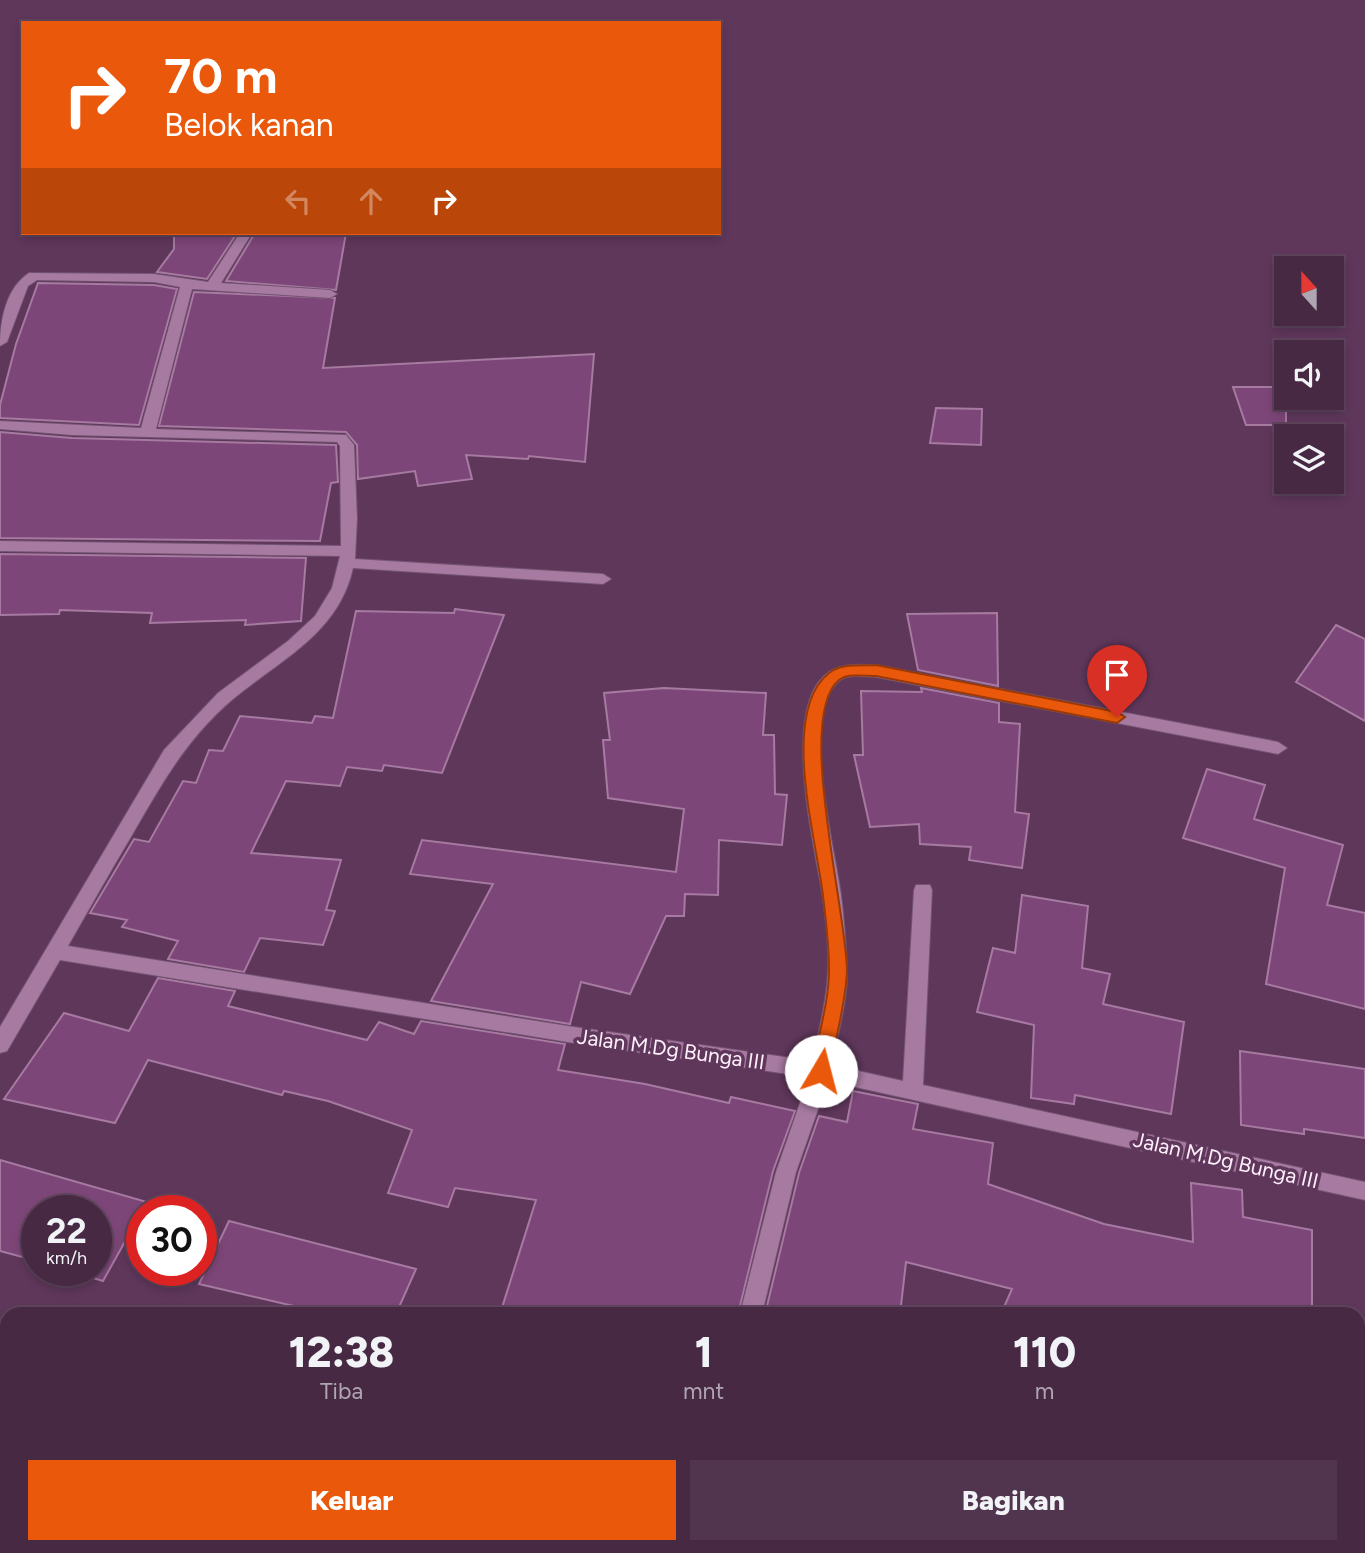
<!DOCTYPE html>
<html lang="id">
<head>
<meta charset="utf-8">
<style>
	body { margin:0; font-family:Figtree,sans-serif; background:#51354f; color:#f1f3f6; height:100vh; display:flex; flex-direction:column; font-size:26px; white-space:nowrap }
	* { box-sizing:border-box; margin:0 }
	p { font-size:23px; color:#b0a6b2 }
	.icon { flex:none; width:38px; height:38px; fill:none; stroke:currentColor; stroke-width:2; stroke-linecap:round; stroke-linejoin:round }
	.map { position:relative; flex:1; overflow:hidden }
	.side { position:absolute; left:0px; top:1307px; width:1365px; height:247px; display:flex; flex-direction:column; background:#472944; border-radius:21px 21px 0 0; box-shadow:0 4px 10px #0003,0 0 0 2px #5f455d }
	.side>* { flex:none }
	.banner { position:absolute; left:21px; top:21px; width:700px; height:214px; border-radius:0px; box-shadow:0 4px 10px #0003,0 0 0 2px #5f455d; background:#ea580c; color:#fff; overflow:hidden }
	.needle { width:46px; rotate:339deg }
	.tools { position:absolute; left:1274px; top:256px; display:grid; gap:14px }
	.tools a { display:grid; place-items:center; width:70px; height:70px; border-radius:0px; background:#472944; box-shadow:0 4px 10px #0003,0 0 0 2px #5f455d; font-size:35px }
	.speed { position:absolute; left:21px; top:1195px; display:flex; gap:14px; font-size:35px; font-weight:700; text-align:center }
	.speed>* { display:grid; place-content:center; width:91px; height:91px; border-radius:50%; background:#472944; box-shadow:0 4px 10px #0003,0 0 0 2px #5f455d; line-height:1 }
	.speed small { font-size:18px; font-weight:400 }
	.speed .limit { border:10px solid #d22; background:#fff; color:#111 }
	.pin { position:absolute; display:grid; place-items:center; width:60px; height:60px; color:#fff; margin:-72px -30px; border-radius:50% 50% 50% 0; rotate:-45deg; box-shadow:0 0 7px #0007 }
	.pin .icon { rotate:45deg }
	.me { position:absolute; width:77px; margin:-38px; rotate:8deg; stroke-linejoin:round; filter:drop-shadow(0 0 5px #0008) }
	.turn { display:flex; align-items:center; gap:24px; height:147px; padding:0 28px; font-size:32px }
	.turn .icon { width:91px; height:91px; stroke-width:2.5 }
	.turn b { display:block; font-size:49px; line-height:60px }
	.lanes { display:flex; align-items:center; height:66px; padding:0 28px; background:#0003; justify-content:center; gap:35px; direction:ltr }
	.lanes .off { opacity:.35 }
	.eta { display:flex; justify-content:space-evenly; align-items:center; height:119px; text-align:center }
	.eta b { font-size:42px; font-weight:800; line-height:49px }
	.button { display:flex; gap:14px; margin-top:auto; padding:14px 28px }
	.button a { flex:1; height:80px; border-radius:0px; background:#ea580c; color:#fff; font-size:28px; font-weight:800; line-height:80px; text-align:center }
	.button a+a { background:#51354f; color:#f1f3f6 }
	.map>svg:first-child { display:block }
	.building { fill:#7d4678; stroke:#a67aa1; stroke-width:2 }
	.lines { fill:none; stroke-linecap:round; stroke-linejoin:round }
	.minor-casing { stroke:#735370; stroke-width:2 }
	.primary-casing { stroke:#735370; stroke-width:2 }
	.minor { fill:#a77aa2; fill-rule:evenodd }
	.primary { fill:#94aa9b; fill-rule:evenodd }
	.route { fill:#ea580c; stroke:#983908; stroke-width:2 }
	.labels { text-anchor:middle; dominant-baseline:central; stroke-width:7; stroke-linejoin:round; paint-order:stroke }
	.street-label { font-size:21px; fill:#fdeefb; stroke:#5f375b }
</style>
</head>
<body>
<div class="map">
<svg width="1365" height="1553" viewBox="0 0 1365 1553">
	<rect width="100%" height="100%" fill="#5f375b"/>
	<path class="building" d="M174,233H237L207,279L157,272L174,249Z
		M255,233H346L336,290L226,281Z
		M38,283L154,285L177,289L139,425L0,418V405L16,344Z
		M194,292L335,298L323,368L594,354L585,462L529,456L528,459L466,455L472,479L418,486L415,471L358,479L357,445L346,432L159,426Z
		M1233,387H1286V425H1246Z
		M936,408L982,409L981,445L930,443Z
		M0,432L72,438L336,445L338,482L331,483L320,541L0,538Z
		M0,554L306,558L301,621L245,625L246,620L150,623L152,613L60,610L59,614L0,615Z
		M455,609L504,615L442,773L384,765L382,771L347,767L340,786L286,781L251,853L341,860L326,910L335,911L323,945L260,938L244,972L168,959L178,941L122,927L127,920L90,913L134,839L149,842L183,781L196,783L209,750L223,751L240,716L312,723L315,716L333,718L356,611L454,613Z
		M997,613L998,686L918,670L907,614Z
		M1336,625L1365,639V721L1296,682Z
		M664,688L766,693L763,735H774L775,794L787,795L782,845L719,840L718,895L685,894L684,916H666L630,994L581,982L570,1024L431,1001L493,884L410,874L422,840L676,872L684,809L608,798L603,740H610L604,693Z
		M921,688L999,703V722L1020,724L1015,812L1029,814L1022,868L969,860L971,847L920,844L919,824L870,827L854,755H863L861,691L922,692Z
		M1207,769L1265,785L1254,819L1343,845L1327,905L1365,913V1009L1266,984L1285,868L1183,838Z
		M1022,895L1088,906L1082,968L1110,974L1103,1004L1184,1022L1171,1114L1075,1095L1074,1104L1031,1098L1034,1025L977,1012L993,948L1015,953Z
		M158,978L235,991L228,1006L367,1040L379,1022L414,1034L421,1021L565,1044L558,1070L645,1084L729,1103L731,1097L795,1111L773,1171L738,1314H500L536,1200L455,1188L448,1207L388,1193L412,1130L328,1101L284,1091L282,1095L148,1060L115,1123L4,1099L64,1013L129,1031Z
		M1240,1051L1365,1069V1138L1304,1129V1134L1241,1125Z
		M853,1091L918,1104L913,1129L993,1143L988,1184L1104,1224L1193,1242L1191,1183L1242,1190L1243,1217L1312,1230V1314H1001L1012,1289L906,1262L900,1314H815L767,1306L799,1173L819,1116L847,1122Z
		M0,1160L147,1202L103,1281L68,1270H96V1211H37V1261L0,1251Z
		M229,1221L416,1269L396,1314H294L298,1307L199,1284Z"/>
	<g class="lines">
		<g class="minor-casing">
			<path id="minor" d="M240,233H252L221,283L330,290L337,294L330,298L192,289L156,429L346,435L354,445L357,518L355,559L603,574L611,579L603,584L353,568C339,633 280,660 233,699C187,738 162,783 132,835C110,872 89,909 68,946L574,1027L813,1061C818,1033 827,1001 828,972C829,947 826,918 822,892C814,843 780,705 829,672C843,663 860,665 876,665L1278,742L1287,748L1278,754L876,677C865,677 848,673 839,681C799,714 835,848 841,895C844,919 846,945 847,970C848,998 837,1036 832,1065L903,1081L914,890L916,885H930L932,890L923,1085L1365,1182V1200L828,1081L796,1172L762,1314H740L776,1172L809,1077L574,1043L60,960L7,1051L0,1053V1027L164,750L218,693L288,641L315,616L332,588L340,556L0,551V541L341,546L340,446L337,442L72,435L0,429V421L141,428L180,287L154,282L37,280L28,286L7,342L0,346C0,320 6,288 29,273L154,274L208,282Z
				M688,1547H712L711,1553H687Z"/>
		</g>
		<g class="primary-casing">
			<path id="primary" d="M0,1348L7,1350V1372L0,1370Z
				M584,1547H625L627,1553H586Z"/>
		</g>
		<use href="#minor" class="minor"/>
		<use href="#primary" class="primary"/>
	</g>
	<path class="route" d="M876,665L1117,712L1125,717L1117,723L876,676C865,676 848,673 839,680C795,716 847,912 847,971C846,1003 835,1039 830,1071L821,1078L812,1071C817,1039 829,1003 829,970C829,946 826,920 823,896C817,842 779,712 829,673C841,663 861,666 876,665Z"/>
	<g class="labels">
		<g class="street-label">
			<text transform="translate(671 1049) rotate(8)">Jalan M.Dg Bunga III</text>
			<text transform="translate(1226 1160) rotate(13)">Jalan M.Dg Bunga III</text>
		</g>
	</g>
</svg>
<div class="tools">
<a><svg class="needle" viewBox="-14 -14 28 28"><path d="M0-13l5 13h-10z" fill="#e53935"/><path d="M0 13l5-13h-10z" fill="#b0a6b2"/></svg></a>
<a><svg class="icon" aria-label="sound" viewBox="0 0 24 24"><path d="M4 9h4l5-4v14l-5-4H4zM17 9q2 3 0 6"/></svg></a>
<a><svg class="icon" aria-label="layers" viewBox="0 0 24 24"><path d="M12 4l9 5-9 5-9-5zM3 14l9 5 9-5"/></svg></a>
</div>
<div class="speed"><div>22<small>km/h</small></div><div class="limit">30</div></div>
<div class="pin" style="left:1117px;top:717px;background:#d93025"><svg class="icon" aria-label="arrive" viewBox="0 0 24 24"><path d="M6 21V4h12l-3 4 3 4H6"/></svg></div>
<svg class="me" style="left:821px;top:1071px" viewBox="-20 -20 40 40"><circle r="19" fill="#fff"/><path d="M0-13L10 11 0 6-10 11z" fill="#ea580c"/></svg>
<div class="banner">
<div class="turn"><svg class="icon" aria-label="right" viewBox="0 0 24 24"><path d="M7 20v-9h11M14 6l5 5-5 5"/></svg><div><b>70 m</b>Belok kanan</div></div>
<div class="lanes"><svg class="icon off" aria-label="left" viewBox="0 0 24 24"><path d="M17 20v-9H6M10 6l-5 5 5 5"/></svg><svg class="icon off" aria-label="ahead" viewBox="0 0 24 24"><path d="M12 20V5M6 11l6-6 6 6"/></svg><svg class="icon" aria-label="right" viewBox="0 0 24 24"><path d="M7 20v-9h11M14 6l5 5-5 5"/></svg></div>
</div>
<section class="side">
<div class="eta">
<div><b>12:38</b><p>Tiba</p></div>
<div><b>1</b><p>mnt</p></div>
<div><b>110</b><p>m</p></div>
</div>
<div class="button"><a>Keluar</a><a>Bagikan</a></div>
</section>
</div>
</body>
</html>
